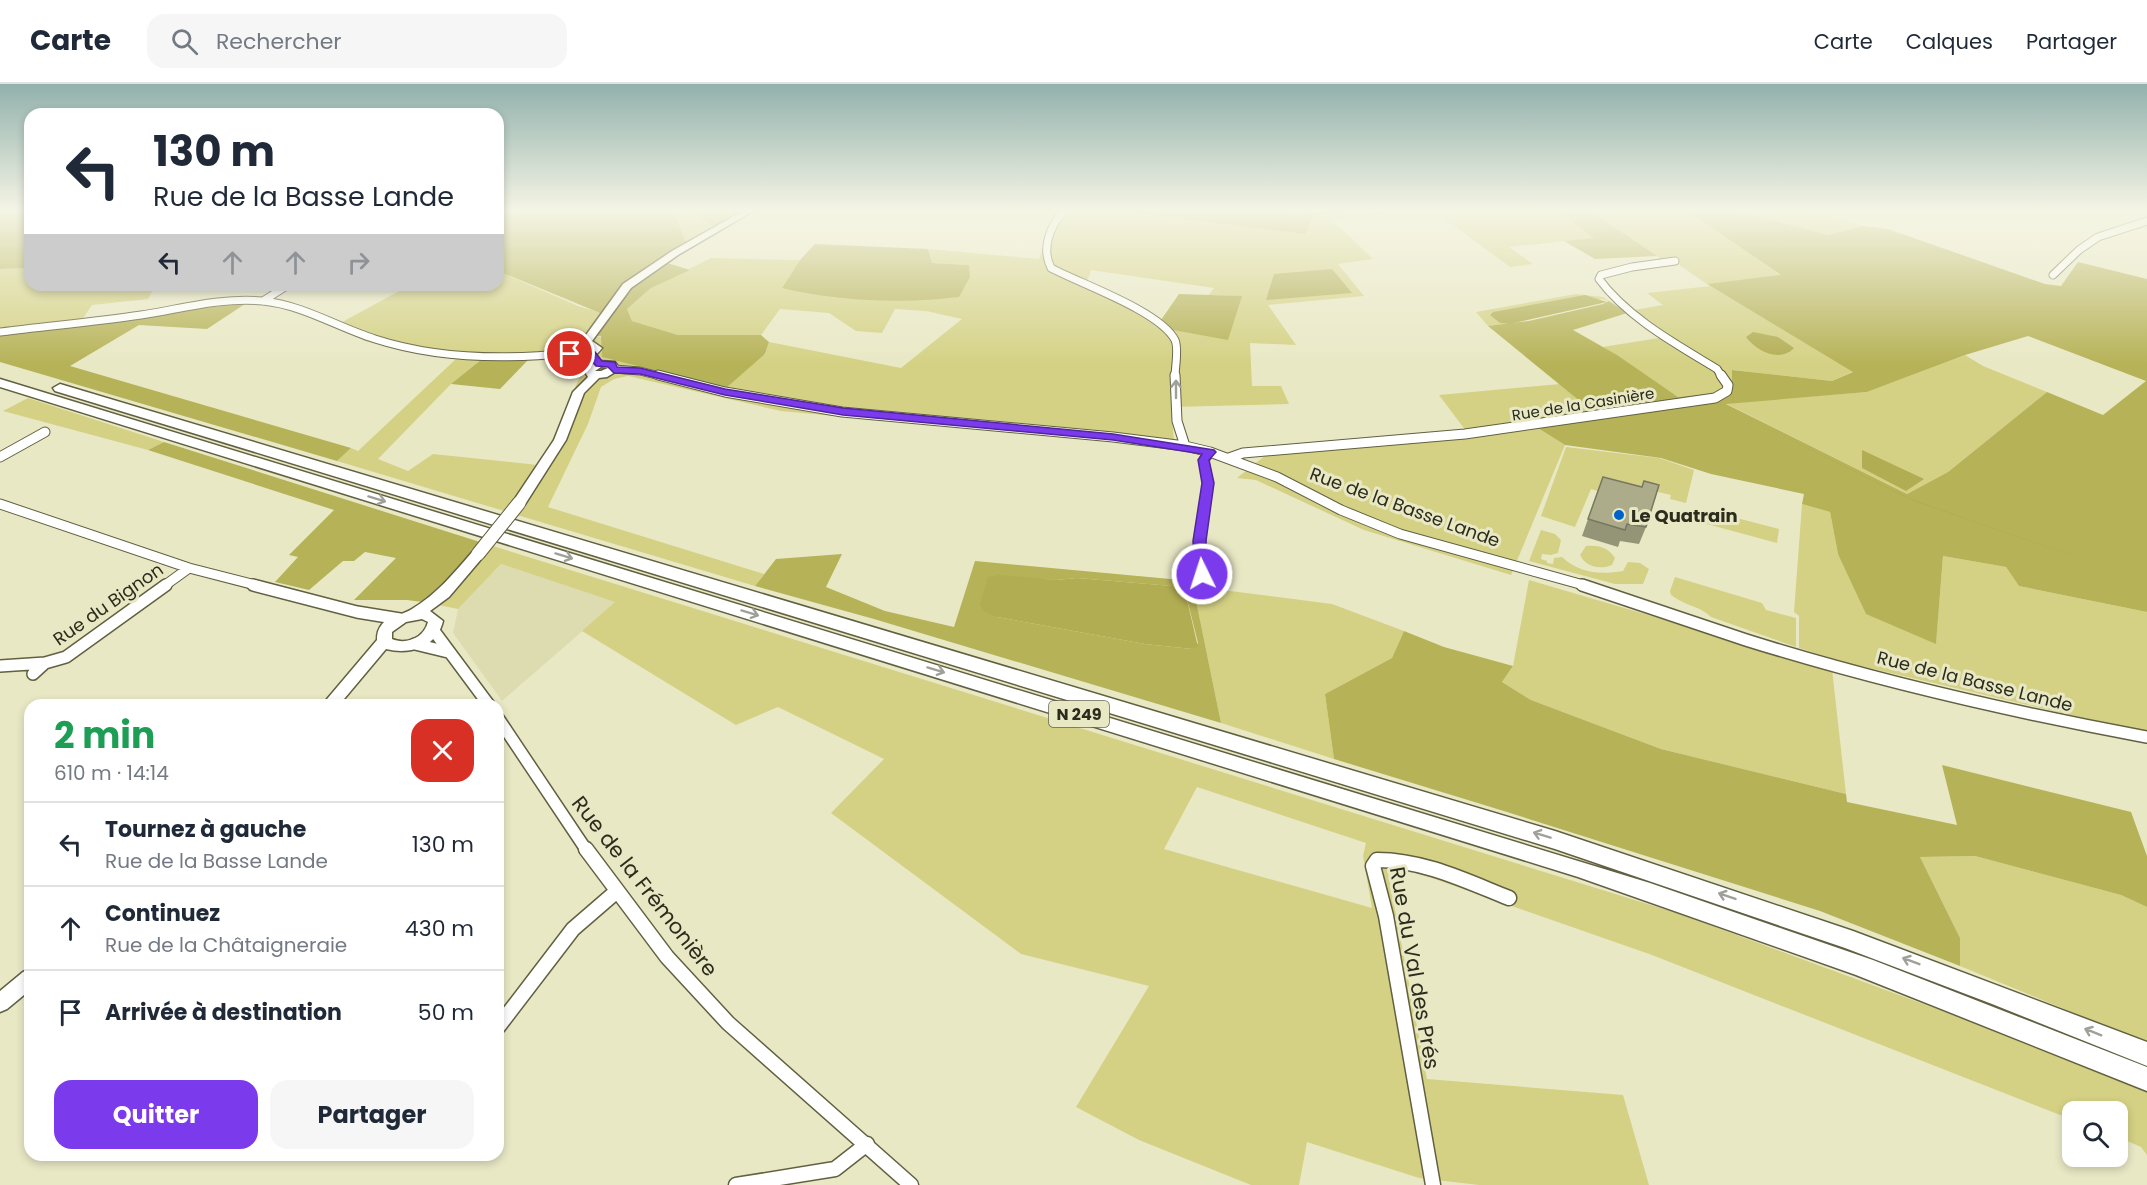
<!DOCTYPE html>
<html lang="fr">
<head>
<meta charset="utf-8">
<style>
	body { margin:0; font-family:Poppins,sans-serif; background:#f6f6f7; color:#1f2937; height:100vh; display:flex; flex-direction:column; font-size:22px; white-space:nowrap }
	* { box-sizing:border-box; margin:0 }
	p { font-size:20px; color:#747a83 }
	.icon { flex:none; width:33px; height:33px; fill:none; stroke:currentColor; stroke-width:2; stroke-linecap:round; stroke-linejoin:round }
	.map { position:relative; flex:1; overflow:hidden }
	.sheet { position:absolute; left:24px; top:615px; width:480px; height:462px; display:flex; flex-direction:column; background:#fff; border-radius:18px; box-shadow:0 3px 9px #0003 }
	.sheet>* { flex:none }
	.hud { position:absolute; left:24px; top:24px; width:480px; height:183px; border-radius:18px; box-shadow:0 3px 9px #0003; background:#fff; color:#1f2937; overflow:hidden }
	.buttons { position:absolute; left:2062px; top:1017px; display:grid; gap:12px }
	.buttons a { display:grid; place-items:center; width:66px; height:66px; border-radius:12px; background:#fff; box-shadow:0 3px 9px #0003; font-size:30px }
	.pin { position:absolute; display:grid; place-items:center; width:51px; height:51px; color:#fff; margin:-26px; border:3px solid #fff; border-radius:50%; box-shadow:0 2px 6px #0007 }
	.me { position:absolute; width:66px; margin:-33px; rotate:356deg; stroke-linejoin:round; filter:drop-shadow(0 0 4px #0008) }
	.turn { display:flex; align-items:center; gap:21px; height:126px; padding:0 30px; font-size:27px }
	.turn .icon { width:78px; height:78px; stroke-width:2.5 }
	.turn b { display:block; font-size:42px; line-height:51px }
	.lanes { display:flex; align-items:center; height:57px; padding:0 30px; background:#0003; justify-content:center; gap:30px; direction:ltr }
	.lanes .off { opacity:.35 }
	.round { display:grid; place-items:center; flex:none; width:63px; height:63px; border-radius:18px; background:#f6f6f7 }
	.summary { display:flex; align-items:center; justify-content:space-between; height:102px; padding:0 30px }
	h1 { font-size:36px; font-weight:700; line-height:45px; color:#1e9e55 }
	.button { display:flex; gap:12px; margin-top:auto; padding:12px 30px }
	.button a { flex:1; height:69px; border-radius:18px; background:#7c3aed; color:#fff; font-size:24px; font-weight:700; line-height:69px; text-align:center }
	.button a+a { background:#f6f6f7; color:#1f2937 }
	ul { padding:0; list-style:none }
	li { display:flex; align-items:center; gap:18px; height:84px; padding:0 30px; border-top:2px solid #e0e1e3 }
	li div { flex:1 }
	li b { display:block; font-size:22px }
	li em { font-style:normal }
	header { display:flex; align-items:center; gap:36px; box-sizing:border-box; height:84px; padding:0 30px; background:#fff; border-bottom:2px solid #e0e1e3 }
	header strong { font-size:28px }
	nav { display:flex; gap:33px; margin-inline-start:auto; font-size:21px }
	.search { width:420px; height:54px; background:#f6f6f7; display:flex; align-items:center; gap:15px; box-sizing:border-box; padding:0 21px; border-radius:18px; color:#747a83; font-size:22px }
	.map>svg:first-child { display:block }
	.built { fill:#dddcb1 }
	.green { fill:#d4d184; fill-rule:evenodd }
	.forest { fill:#b6b257; fill-rule:evenodd }
	.water { fill:#b1ad52 }
	.lines { fill:none; stroke-linecap:round; stroke-linejoin:round }
	.street-far3-casing { stroke:#616041; stroke-width:9 }
	.street-far2-casing { stroke:#616041; stroke-width:11 }
	.street-far1-casing { stroke:#616041; stroke-width:14 }
	.street-casing { stroke:#616041; stroke-width:17 }
	.secondary-casing { stroke:#616041; stroke-width:3 }
	.highway-casing { stroke:#616041; stroke-width:3 }
	.street-far3 { stroke:#fff; stroke-width:7 }
	.street-far2 { stroke:#fff; stroke-width:9 }
	.street-far1 { stroke:#fff; stroke-width:11 }
	.street { stroke:#fff; stroke-width:14 }
	.secondary { fill:#fff; fill-rule:evenodd }
	.highway { fill:#fff; fill-rule:evenodd }
	.secondary-bridge-casing { stroke:#616041; stroke-width:15; stroke-linecap:butt }
	.secondary-bridge { stroke:#fff; stroke-width:13 }
	.wall { fill:#949477 }
	.building { fill:#acac8a; stroke:#787861; stroke-width:1.5 }
	.oneway { stroke:#a0a09a }
	.route { fill:#7c3aed; stroke:#51269a; stroke-width:1.5 }
	.poi-dot { fill:#0063cc; stroke:#e9e8c5; stroke-width:2 }
	.labels { text-anchor:middle; dominant-baseline:central; stroke-width:6; stroke-linejoin:round; paint-order:stroke }
	.far-street-label { font-size:15px; fill:#2c2c1e; stroke:#e9e8c5 }
	.shield { fill:#e9e8c5; stroke:#656450; stroke-width:1.5 }
	.shield-label { font-size:16px; font-weight:bold; fill:#2c2c1e }
	.street-label { font-size:18px; fill:#2c2c1e; stroke:#e9e8c5 }
	.poi-label { font-size:18px; font-weight:bold; fill:#2c2c1e; stroke:#e9e8c5; text-anchor:start }
	.near-street-label { font-size:21px; fill:#2c2c1e; stroke:#e9e8c5 }
</style>
</head>
<body>
<header>
<strong>Carte</strong>
<div class="search"><svg class="icon" aria-label="search" viewBox="0 0 24 24"><circle cx="10" cy="10" r="6"/><path d="M15 15l6 6"/></svg>Rechercher</div>
<nav><a>Carte</a><a>Calques</a><a>Partager</a></nav>
</header>
<div class="map">
<svg width="2147" height="1101" viewBox="0 0 2147 1101">
	<rect width="100%" height="100%" fill="#e9e8c5"/>
	<path class="built" d="M501,480L616,518L502,617L453,549L458,525Z"/>
	<path class="green" d="M673,127H698V132L715,143L686,158Z
		M1072,127H1119L1304,150L1314,131L1361,127H1404L1332,136L1373,175L1338,180L1364,212L1268,221L1296,261L1250,259L1252,302H1281L1289,320L1171,323L1174,357L1072,345L1067,354L781,327L628,292L614,295L601,303L588,340L548,423L764,490L755,502L337,377L351,364L358,367L457,274L365,257L335,242L410,201H498V187L578,222L601,229L585,251L765,271L769,258L901,284L962,235L926,227L895,225L882,249L856,247L829,229L780,225L761,251H678L632,237L627,225L651,204L711,174L800,176L782,204L968,181L932,179L928,165L1039,175L1057,128L1069,130ZM1091,186L1214,204L1209,211L1242,212L1173,246L1161,236L1086,201ZM482,275L573,277L584,282L559,343L538,381L433,370L408,387L378,375L451,300Z
		M1434,127H1559L1595,154L1509,163L1533,180L1510,183Z
		M1591,127H1687L1782,192L1707,200L1672,176H1661L1657,172Z
		M1738,127H1814L1863,142L1828,151Z
		M30,184V201H188L153,206L148,215L92,221L79,240L0,252V185Z
		M1710,202L1854,287L1832,297L1733,286L1732,307L1678,313L1603,263L1671,252L1634,226L1663,221L1647,209Z
		M1576,210L1603,213L1609,217L1602,215L1557,217L1490,230L1500,239L1510,240L1488,242L1476,228Z
		M1965,271L1983,282L2047,308L1948,388L1907,410L1725,319L1867,308Z
		M1560,300L1581,318L1590,329L1529,339L1565,361L1511,491L1364,446L1256,396L1237,394L1266,371L1469,351L1439,311Z
		M28,314L164,358L148,366L3,327Z
		M1566,363L1659,374L1694,386L1686,419L1670,415L1671,411L1633,402L1629,417L1591,405L1575,443L1541,432Z
		M1802,420L1830,428L1838,470L1936,559L1943,472L2006,483L2019,502L2147,528V647L2105,639L1848,579L1799,564V532L1794,528Z
		M1706,426L1779,445L1777,459L1703,439Z
		M1541,446L1555,450L1561,456L1558,469L1551,471L1542,470L1541,475L1547,477V479L1553,480L1554,474L1562,473C1579,489 1600,491 1623,487L1628,478L1640,479L1649,485L1643,500H1615L1529,477Z
		M480,458L1680,830L2002,949L2147,1008V1071L2141,1063L2118,1053V1028H2073V1036L1652,871L1406,785L1387,783L1427,995L1623,1011L1649,1101H1479L1419,1094L1307,1058L1299,1101H1251L1139,1056L1076,1023L1149,902L1021,870L831,729L884,675L778,623L736,641L582,547L615,518L501,480L458,525L423,518L438,506ZM1197,703L1366,759L1363,772L1372,824L1164,765Z
		M1586,462C1598,461 1608,463 1615,474L1612,481C1599,486 1586,483 1580,471Z
		M1675,493L1762,519L1766,526L1796,534V563L1711,533C1700,522 1683,521 1671,511L1670,507Z
		M1529,496L1832,585L1846,710L1661,665L1531,616L1502,598L1513,582Z
		M1192,497L1222,506L1332,520L1404,547L1392,574L1325,610L1334,675L1221,639Z
		M1975,772L2121,811L2147,823V959L1960,882V854L1920,773Z"/>
	<path class="forest" d="M0,127H30V184L0,185Z
		M519,127H673L686,158L661,177L690,186L651,204L627,225L632,237L678,251H761L769,258L765,270L726,304L602,273L601,252L585,251L600,229L498,187V132Z
		M698,127H744L715,143L698,132Z
		M1119,127H1288L1296,132L1299,127H1361L1314,131L1305,150Z
		M1559,127H1591L1657,172L1595,175L1564,157L1594,154Z
		M1687,127H1738L1828,151L1863,142L1888,145L2045,200L2061,202L2078,178L2147,195V528L2019,502L2006,483L1943,472L1936,560L1866,530L1838,470L1830,428L1802,420L1804,410L1711,390L1661,374L1565,361L1528,338L1590,328L1581,318L1488,242L1529,237L1603,220L1609,217L1627,229L1573,246L1617,271L1678,313L1732,307V286L1832,297L1853,288L1707,200L1781,191ZM2028,252L2146,297L2103,331L2047,308L1948,388L1907,410L1726,320L1867,308L1965,271Z
		M815,160L928,165L932,179L969,181L970,193L959,213C905,220 835,217 782,204L800,176Z
		M1179,210L1242,212L1228,256L1173,246L1161,236Z
		M245,220L207,245L139,241L70,282L351,364L337,377L0,278V252L202,224Z
		M482,275L528,276L500,305L451,300Z
		M164,358L480,458L438,506L423,518L407,516H354L396,474L365,468L354,477H343L309,506L275,498L298,473L289,471L334,426L148,366Z
		M842,470L826,503L885,527L954,543L975,477L1192,497L1221,639L874,535L755,502L776,475ZM1077,494L1184,503L1198,559L1192,565L1145,560L997,533L1035,495L1056,496Z
		M1404,547L1444,563L1513,582L1502,598L1531,616L1661,665L1846,710L1847,718L1957,741L1942,681L2131,728L2147,772V823L2121,811L1975,772L1920,773L1960,854V882L1820,827L1507,728L1334,675L1325,610L1392,574Z"/>
	<path class="water" d="M1332,185L1352,209L1266,216L1274,190Z
		M1585,211L1607,218L1510,240L1500,239L1490,231L1493,228Z
		M1753,248L1778,253L1794,264C1780,279 1756,267 1746,253Z
		M1716,319L1911,415L2147,498L1911,416Z
		M1862,366L1924,395L1906,407L1862,384Z
		M1000,491L1056,496L1077,494L1184,503L1198,563L1192,565L1145,560L997,533L985,528L980,520L988,493Z"/>
	<g class="lines">
		<g class="street-far3-casing">
			<path id="street-far3" d="M1064,127C1050,142 1041,164 1051,184C1081,200 1160,227 1175,256C1179,265 1175,283 1175,293
				M1675,177L1632,183L1601,191L1599,195C1628,234 1676,260 1717,285L1722,293
				M2053,191L2079,166L2098,153L2147,137
				M263,217L288,201
				M0,248C47,242 94,238 141,231C181,225 221,213 263,217C303,221 337,243 375,255C437,275 504,276 569,269
				M614,285L640,287L664,293"/>
		</g>
		<g class="street-far2-casing">
			<path id="street-far2" d="M658,291L725,308L842,328L1113,353L1185,362L1210,368L1277,393L1341,426L1400,450L1587,502
				M1175,291L1177,337L1185,362
				M0,373L45,348
				M1229,374L1243,369L1465,350L1715,314L1727,307L1728,301L1721,291
				M0,420L189,484L259,502
				M1201,490L1199,457L1208,399L1204,376L1210,368
				M164,502L189,484"/>
		</g>
		<g class="street-far1-casing">
			<path id="street-far1" d="M253,501L357,528L400,535
				M1582,501C1637,519 1691,538 1746,556C1877,597 2012,628 2147,653
				M434,547L489,621
				M415,560L448,568
				M0,582L45,579L66,573L166,501
				M33,590L45,579
				M498,634L587,767"/>
		</g>
		<g class="street-casing">
			<path id="street" d="M586,765L667,873L728,939L911,1101
				M498,943L573,845L617,807
				M736,1101L835,1085L867,1060
				M1433,1101L1386,832L1373,782L1377,776C1424,776 1466,797 1509,814"/>
		</g>
		<g class="secondary-casing">
			<path id="secondary" d="M743,127H753L678,171L631,204L592,257L602,264C593,277 580,278 566,272V264L581,258L623,200L672,167ZM588,263L591,265L585,269L575,268Z
				M599,277L615,278L620,285L607,293L599,294L584,309L566,356L524,422H514L512,419L554,356L573,308L588,293L583,285ZM601,283L608,284L601,287H595Z
				M478,466L485,470L483,473L449,513L430,527L443,537C437,563 410,571 386,565L339,621H322L377,556C377,549 378,545 383,539C392,531 403,531 412,525C437,510 454,489 473,467ZM422,535L428,538C424,554 406,561 392,555V548L406,538Z
				M30,885V906L7,925L0,928V907L23,888Z"/>
		</g>
		<g class="highway-casing">
			<path id="highway" d="M0,295L1650,799L1873,876L2147,983V1007L1856,891L1578,793L0,303Z
				M60,300L1555,747L1853,847L2147,958V982L1992,920L1845,864L1555,765L55,307L53,304Z"/>
		</g>
		<use href="#street-far3" class="street-far3"/>
		<use href="#street-far2" class="street-far2"/>
		<use href="#street-far1" class="street-far1"/>
		<use href="#street" class="street"/>
		<use href="#secondary" class="secondary"/>
		<use href="#highway" class="highway"/>
		<g class="secondary-bridge-casing">
			<path id="secondary-bridge" d="M478,470L519,419"/>
		</g>
		<use href="#secondary-bridge" class="secondary-bridge"/>
	</g>
	<path class="wall" d="M1603,393L1646,443L1639,460L1620,457L1618,463L1582,452Z"/>
	<path class="building" d="M1603,393L1642,403L1644,397L1659,401L1646,443L1627,440L1625,446L1588,435Z"/>
	<defs><path id="oneway-shaft" d="M-6 0H5M1.5-3L5.5 0L1.5 3" fill="none" stroke-width="1.6" stroke-linecap="round" stroke-linejoin="round" transform="scale(1.5)"/></defs>
	<g class="oneway">
		<use href="#oneway-shaft" transform="translate(1176 305) rotate(-90)"/>
		<use href="#oneway-shaft" transform="translate(377 415) rotate(17)"/>
		<use href="#oneway-shaft" transform="translate(564 472) rotate(17)"/>
		<use href="#oneway-shaft" transform="translate(750 529) rotate(17)"/>
		<use href="#oneway-shaft" transform="translate(936 586) rotate(17)"/>
		<use href="#oneway-shaft" transform="translate(1542 751) rotate(-163)"/>
		<use href="#oneway-shaft" transform="translate(1727 812) rotate(-161)"/>
		<use href="#oneway-shaft" transform="translate(1911 877) rotate(-159)"/>
		<use href="#oneway-shaft" transform="translate(2093 948) rotate(-158)"/>
	</g>
	<linearGradient id="sky" x2="0" y2="1"><stop stop-color="#92b1ac"/><stop offset="0.45" stop-color="#f5f5e5"/><stop offset="1" stop-color="#f5f5e5" stop-opacity="0"/></linearGradient>
	<rect width="2147" height="281" fill="url(#sky)"/>
	<path class="route" d="M570,267L579,270L595,268L602,277L615,278L617,283L640,284L725,305L843,324L1113,350L1214,366L1216,368L1209,376L1214,399L1206,457L1208,490L1202,494L1195,490L1193,457L1202,399L1198,376L1202,370L1113,356L843,331L725,311L640,290L614,289L608,283L596,282L589,274L578,276L566,272V268Z"/>
	<circle class="poi-dot" cx="1619" cy="431" r="6"/>
	<g class="labels">
		<g class="far-street-label">
			<text transform="translate(1583 320) rotate(-9)">Rue de la Casinière</text>
		</g>
		<rect class="shield" x="1049" y="617" width="60" height="26" rx="4.5"/>
		<g class="shield-label">
			<text x="1079" y="630">N 249</text>
		</g>
		<g class="street-label">
			<text transform="translate(1405 423) rotate(20)">Rue de la Basse Lande</text>
			<text transform="translate(108 520) rotate(-35)">Rue du Bignon</text>
			<text transform="translate(1975 597) rotate(14)">Rue de la Basse Lande</text>
		</g>
		<g class="poi-label">
			<text x="1631" y="431">Le Quatrain</text>
		</g>
		<g class="near-street-label">
			<text transform="translate(645 802) rotate(52)">Rue de la Frémonière</text>
			<text transform="translate(1415 884) rotate(80)">Rue du Val des Prés</text>
		</g>
	</g>
</svg>
<div class="buttons">
<a><svg class="icon" aria-label="search" viewBox="0 0 24 24"><circle cx="10" cy="10" r="6"/><path d="M15 15l6 6"/></svg></a>
</div>
<div class="pin" style="left:570px;top:270px;background:#d93025"><svg class="icon" aria-label="arrive" viewBox="0 0 24 24"><path d="M6 21V4h12l-3 4 3 4H6"/></svg></div>
<svg class="me" style="left:1202px;top:490px" viewBox="-20 -20 40 40"><circle r="17" fill="#7c3aed" stroke="#fff" stroke-width="3"/><path d="M0-11L8 9 0 5-8 9z" fill="#fff"/></svg>
<div class="hud">
<div class="turn"><svg class="icon" aria-label="left" viewBox="0 0 24 24"><path d="M17 20v-9H6M10 6l-5 5 5 5"/></svg><div><b>130 m</b>Rue de la Basse Lande</div></div>
<div class="lanes"><svg class="icon" aria-label="left" viewBox="0 0 24 24"><path d="M17 20v-9H6M10 6l-5 5 5 5"/></svg><svg class="icon off" aria-label="ahead" viewBox="0 0 24 24"><path d="M12 20V5M6 11l6-6 6 6"/></svg><svg class="icon off" aria-label="ahead" viewBox="0 0 24 24"><path d="M12 20V5M6 11l6-6 6 6"/></svg><svg class="icon off" aria-label="right" viewBox="0 0 24 24"><path d="M7 20v-9h11M14 6l5 5-5 5"/></svg></div>
</div>
<section class="sheet">
<div class="summary"><div><h1>2 min</h1><p>610 m · 14:14</p></div><a class="round" style="background:#d93025;color:#fff"><svg class="icon" aria-label="close" viewBox="0 0 24 24"><path d="M6 6l12 12M18 6L6 18"/></svg></a></div>
<ul>
<li><svg class="icon" aria-label="left" viewBox="0 0 24 24"><path d="M17 20v-9H6M10 6l-5 5 5 5"/></svg><div><b>Tournez à gauche</b><p>Rue de la Basse Lande</p></div><em>130 m</em></li>
<li><svg class="icon" aria-label="ahead" viewBox="0 0 24 24"><path d="M12 20V5M6 11l6-6 6 6"/></svg><div><b>Continuez</b><p>Rue de la Châtaigneraie</p></div><em>430 m</em></li>
<li><svg class="icon" aria-label="arrive" viewBox="0 0 24 24"><path d="M6 21V4h12l-3 4 3 4H6"/></svg><div><b>Arrivée à destination</b></div><em>50 m</em></li>
</ul>
<div class="button"><a>Quitter</a><a>Partager</a></div>
</section>
</div>
</body>
</html>
